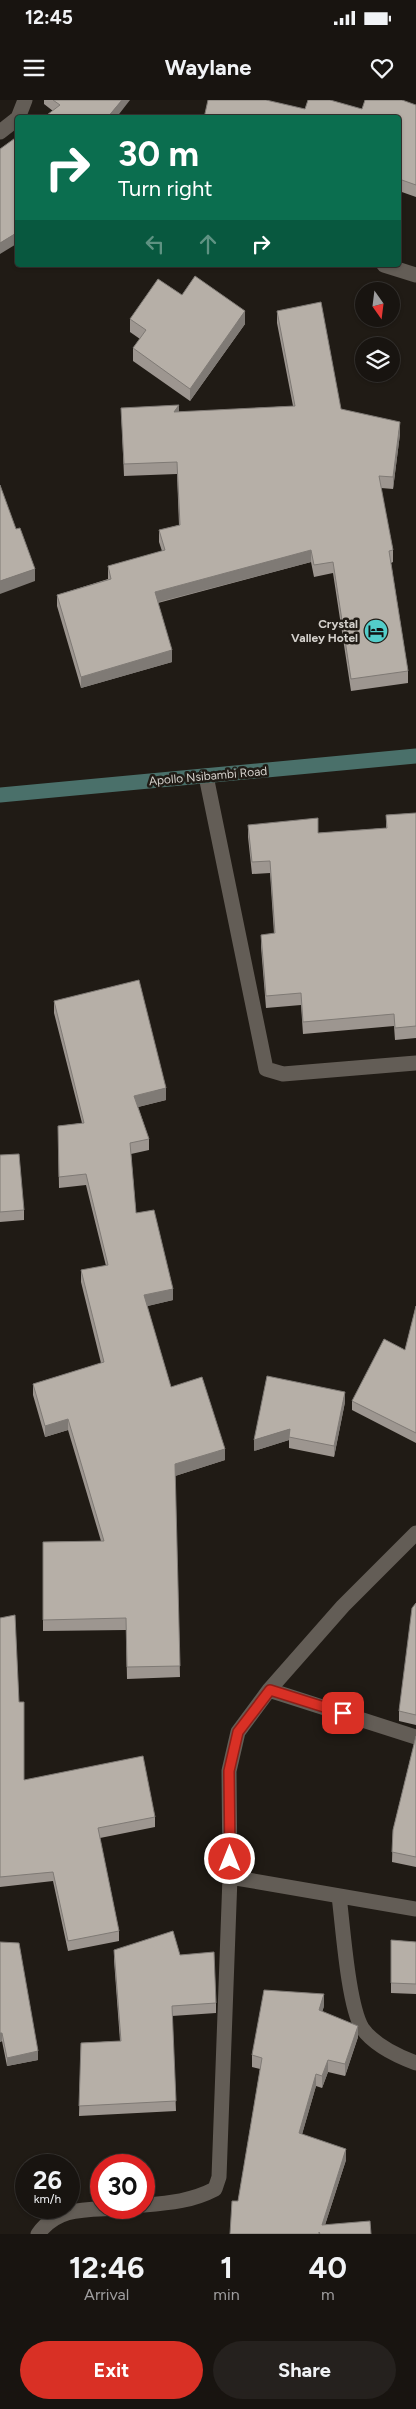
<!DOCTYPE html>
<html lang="en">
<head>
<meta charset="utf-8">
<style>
	body { margin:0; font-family:Figtree,sans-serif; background:#25211e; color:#f1f3f6; height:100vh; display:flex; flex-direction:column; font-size:19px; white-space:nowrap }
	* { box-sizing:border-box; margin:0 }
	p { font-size:16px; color:#9f9e9f }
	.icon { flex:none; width:28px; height:28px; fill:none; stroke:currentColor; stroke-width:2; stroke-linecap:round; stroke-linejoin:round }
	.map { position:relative; height:2134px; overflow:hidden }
	.details { display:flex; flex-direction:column; background:#181410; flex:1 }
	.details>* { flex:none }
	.guide { position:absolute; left:15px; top:15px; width:386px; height:152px; border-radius:5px; box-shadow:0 1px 4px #0004,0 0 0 1px #363330; background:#0b6e4f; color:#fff; overflow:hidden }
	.needle { width:32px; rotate:166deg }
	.fabs { position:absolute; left:355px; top:182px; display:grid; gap:10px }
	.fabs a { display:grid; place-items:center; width:45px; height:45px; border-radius:50%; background:#181410; box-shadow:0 1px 4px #0004,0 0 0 1px #363330; font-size:25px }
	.speed { position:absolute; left:15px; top:2054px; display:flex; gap:10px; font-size:25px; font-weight:700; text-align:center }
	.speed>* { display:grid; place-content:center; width:65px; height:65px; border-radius:50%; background:#181410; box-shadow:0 1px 4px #0004,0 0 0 1px #363330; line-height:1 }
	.speed small { font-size:12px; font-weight:400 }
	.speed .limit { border:8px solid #d22; background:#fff; color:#111 }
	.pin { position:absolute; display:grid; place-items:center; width:42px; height:42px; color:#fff; margin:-21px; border-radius:10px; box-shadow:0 2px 8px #0006 }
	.me { position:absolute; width:55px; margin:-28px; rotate:0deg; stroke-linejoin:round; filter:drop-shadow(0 0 4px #0008) }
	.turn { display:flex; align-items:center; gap:18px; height:105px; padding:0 20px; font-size:22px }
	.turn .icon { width:65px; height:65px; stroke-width:2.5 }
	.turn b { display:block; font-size:35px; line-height:42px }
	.lanes { display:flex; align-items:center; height:48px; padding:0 20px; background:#0003; justify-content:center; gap:25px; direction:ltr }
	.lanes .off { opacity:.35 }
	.eta { display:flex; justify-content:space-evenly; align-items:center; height:85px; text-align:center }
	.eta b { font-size:30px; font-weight:700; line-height:35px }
	.cta { display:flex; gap:10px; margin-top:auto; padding:10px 20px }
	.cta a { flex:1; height:58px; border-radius:30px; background:#d93025; color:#fff; font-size:20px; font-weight:700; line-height:58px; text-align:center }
	.cta a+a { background:#25211e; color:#f1f3f6 }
	.status { display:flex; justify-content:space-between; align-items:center; height:35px; padding:0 25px; background:#181410; direction:ltr }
	.status svg { height:14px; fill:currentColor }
	header { display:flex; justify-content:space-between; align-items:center; height:65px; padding:0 20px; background:#181410; font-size:22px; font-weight:700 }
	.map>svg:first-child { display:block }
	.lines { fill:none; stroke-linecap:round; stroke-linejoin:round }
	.street { stroke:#635d56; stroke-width:15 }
	.secondary { stroke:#4a706a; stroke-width:15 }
	.wall { fill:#9d9690 }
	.shaded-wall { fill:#7f7a75 }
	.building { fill:#b6afa7; stroke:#7f7a75 }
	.route-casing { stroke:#8d1f18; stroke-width:12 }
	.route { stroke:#d93025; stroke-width:9 }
	.labels { text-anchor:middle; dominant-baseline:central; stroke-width:5; stroke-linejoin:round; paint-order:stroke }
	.poi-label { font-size:12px; font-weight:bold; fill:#d4d1cc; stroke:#201b15; text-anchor:end }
	.street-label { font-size:12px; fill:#d4d1cc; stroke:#201b15 }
</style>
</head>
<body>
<div class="status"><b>12:45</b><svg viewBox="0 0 49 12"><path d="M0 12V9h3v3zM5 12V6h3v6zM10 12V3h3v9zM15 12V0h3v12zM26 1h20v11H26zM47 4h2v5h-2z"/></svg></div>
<header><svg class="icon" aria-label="menu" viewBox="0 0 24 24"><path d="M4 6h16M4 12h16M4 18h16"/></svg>Waylane<svg class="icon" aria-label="heart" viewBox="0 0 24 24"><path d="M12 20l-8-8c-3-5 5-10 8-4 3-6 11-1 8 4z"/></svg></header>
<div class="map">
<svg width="416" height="2134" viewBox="0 0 416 2134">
	<rect width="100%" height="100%" fill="#201b15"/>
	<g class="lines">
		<path class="street" d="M18,18L25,0
			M0,32L18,18
			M384,165L416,175
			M206,676L266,969L283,974L416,963
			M416,1433L343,1506L269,1590L238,1632L229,1671L230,1777L416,1809
			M269,1590L416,1637
			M339,1796C343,1827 348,1904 362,1928C374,1945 397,1956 416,1963
			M144,2105C170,2103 192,2101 215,2089L219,2077L230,1777
			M38,2134C58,2106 87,2110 119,2108"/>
		<path class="secondary" d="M0,695L416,656"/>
	</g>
	<path class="wall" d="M44,0H130L53,11L44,4Z
		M416,5V97L399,91V18L305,9H362Z
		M182,195L245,224L190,301L133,261V248L140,239L130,232V219Z
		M277,211L341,309L400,334L393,389L381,388L393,450V462L391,463L408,571V583L351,591L333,473L314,477L311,462L158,503L172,562L81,588L57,506V495L108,479V466L162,451L159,442V430L179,425L177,374L124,376L121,308L179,312L293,306L277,223Z
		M416,713V938L395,940L394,926L303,934L301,905L266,908L261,847V835L274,834L270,773L252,774L248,737V725L318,733L386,728V715Z
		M54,901L166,1000L138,1007L149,1039V1050L131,1054L136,1113L173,1200L147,1206L171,1287L225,1360L175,1376L180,1577L127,1579L126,1530L43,1531V1442L101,1441L68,1330L45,1337L33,1295V1284L101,1263L81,1182V1170L106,1166L86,1085L59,1088L58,1026L82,1023L54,913Z
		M0,1055L24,1110V1120L0,1122Z
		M416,1206V1343L352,1310V1301L405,1250Z
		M345,1302L334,1357L289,1348V1340L254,1351Z
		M416,1503V1625L399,1621V1611Z
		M0,1518L24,1680L155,1717V1727L100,1738L119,1831V1841L68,1851L53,1781L0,1787Z
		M416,1636V1767L392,1762L393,1730Z
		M391,1840L416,1842V1894L391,1893Z
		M0,1842L38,1960L7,1966L2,1941L0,1942Z
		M114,1850L180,1855L216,1903V1913L172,1916L176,2011L79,2016L81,1943L120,1941L114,1860Z
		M324,1906L322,1912L358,1937L345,1976L328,1972L322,1988L316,1986L302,2034L346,2060L325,2125L230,2134L238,2101L260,1969L252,1967V1955Z"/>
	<path class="shaded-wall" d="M122,0H130L116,18H107Z
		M18,132V143L0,154V143Z
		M245,211V224L190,301V289Z
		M179,305V317L174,312Z
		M400,322V334L393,389V377Z
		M311,450V462L155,503V492Z
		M35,469V481L0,494V481Z
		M172,550V562L81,588V577Z
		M166,988V1000L134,1008V996Z
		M173,1189V1200L144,1207V1195Z
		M345,1292V1302L334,1357V1346Z
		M68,1319V1330L45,1337V1326Z
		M290,1329L289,1340L254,1351V1340Z
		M225,1349V1360L175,1376V1364Z
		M324,1894V1906L319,1922V1910Z
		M358,1926V1937L345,1976V1964Z
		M0,1933H2V1941L0,1942Z
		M38,1951V1960L7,1966V1958Z
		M328,1960V1972L322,1988V1976Z
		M316,1974V1986L299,2045V2033Z
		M346,2049V2060L322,2134V2125Z"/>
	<path class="building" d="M53,0H122L107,18H43L60,5Z
		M208,0H266L305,9L308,0H330L362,9L365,0H402L416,5V85L399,79V18H204Z
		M18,36V132L0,143V49Z
		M195,176L245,211L190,289L133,248L146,230L130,219L158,179L182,195Z
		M321,202L341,309L400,322L393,377L379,376L393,450L389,451L408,571L351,579L333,462L314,465L311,450L155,492L172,550L81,577L57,495L111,479L108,466L165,450L159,430L180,425L177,362L124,364L121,308L179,305L174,312L295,306L277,211Z
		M0,385L16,429L20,428L35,469L0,481Z
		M416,713V926L395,928L394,914L303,922L301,893L266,896L261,835L275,833L270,761L252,762L248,725L318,718V733L387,728L386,715Z
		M139,880L166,988L134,996L149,1039L130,1043L136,1113L154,1110L173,1189L144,1195L171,1287L202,1277L225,1349L175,1364L180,1566L127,1567L126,1518L43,1520V1442L104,1441L68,1319L45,1326L33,1284L104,1262L81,1170L108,1165L86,1074L59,1077L58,1026L84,1023L54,901Z
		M19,1054L24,1110L0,1112V1055Z
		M416,1206V1333L352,1301L384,1239L405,1250Z
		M267,1276L345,1292L334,1346L289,1337L290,1329L254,1340Z
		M416,1503V1615L399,1611L412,1508Z
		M15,1515L19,1602H24V1680L143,1656L155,1717L98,1728L119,1831L68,1841L53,1772L0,1777V1518Z
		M416,1636V1757L392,1752L393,1730Z
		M173,1831L180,1855L214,1852L216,1903L172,1906L176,2001L79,2006L81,1943L121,1941L114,1850Z
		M391,1840L416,1842V1884L391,1883Z
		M0,1842L19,1843L38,1951L7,1958L2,1933H0Z
		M264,1890L324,1894L319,1910L358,1926L345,1964L328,1960L322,1976L316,1974L299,2033L346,2049L322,2125L370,2121L371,2134H320L319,2132V2134H230L232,2101H238L262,1958L252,1955Z"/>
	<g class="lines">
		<g class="route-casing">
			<path id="route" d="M230,1759L229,1671L238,1632L270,1590L343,1613"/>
		</g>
		<use href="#route" class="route"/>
	</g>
	<defs>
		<g id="hotel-disc" transform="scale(1.25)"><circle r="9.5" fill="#53cdca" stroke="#201b15"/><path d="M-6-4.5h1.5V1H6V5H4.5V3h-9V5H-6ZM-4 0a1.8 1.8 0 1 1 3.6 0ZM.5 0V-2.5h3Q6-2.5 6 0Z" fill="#111"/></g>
	</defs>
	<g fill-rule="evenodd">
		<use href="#hotel-disc" x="376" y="531"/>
	</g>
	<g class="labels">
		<g class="poi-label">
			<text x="358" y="524">Crystal<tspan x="358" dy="14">Valley Hotel</tspan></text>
		</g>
		<g class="street-label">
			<text transform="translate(208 676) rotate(-5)">Apollo Nsibambi Road</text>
		</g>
	</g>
</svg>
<div class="fabs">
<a><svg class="needle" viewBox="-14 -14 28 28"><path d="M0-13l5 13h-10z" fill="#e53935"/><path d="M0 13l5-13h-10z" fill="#9f9e9f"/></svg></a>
<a><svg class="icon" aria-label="layers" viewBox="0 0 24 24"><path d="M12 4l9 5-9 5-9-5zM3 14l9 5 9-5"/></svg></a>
</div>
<div class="speed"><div>26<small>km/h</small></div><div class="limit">30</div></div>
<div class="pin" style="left:343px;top:1613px;background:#d93025"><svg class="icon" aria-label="arrive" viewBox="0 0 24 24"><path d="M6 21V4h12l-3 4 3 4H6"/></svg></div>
<svg class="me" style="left:230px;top:1759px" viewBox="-20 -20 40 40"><circle r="17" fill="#d93025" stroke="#fff" stroke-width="3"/><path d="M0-11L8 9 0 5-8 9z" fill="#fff"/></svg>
<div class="guide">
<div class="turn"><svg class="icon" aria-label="right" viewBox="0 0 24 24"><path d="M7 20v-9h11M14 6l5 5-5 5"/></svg><div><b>30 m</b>Turn right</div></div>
<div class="lanes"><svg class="icon off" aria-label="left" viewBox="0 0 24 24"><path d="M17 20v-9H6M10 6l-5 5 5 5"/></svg><svg class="icon off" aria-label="ahead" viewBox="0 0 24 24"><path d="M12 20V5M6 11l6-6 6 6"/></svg><svg class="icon" aria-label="right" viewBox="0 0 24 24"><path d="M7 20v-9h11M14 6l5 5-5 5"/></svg></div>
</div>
</div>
<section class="details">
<div class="eta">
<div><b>12:46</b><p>Arrival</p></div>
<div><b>1</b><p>min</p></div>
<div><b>40</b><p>m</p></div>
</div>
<div class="cta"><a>Exit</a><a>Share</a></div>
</section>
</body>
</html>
